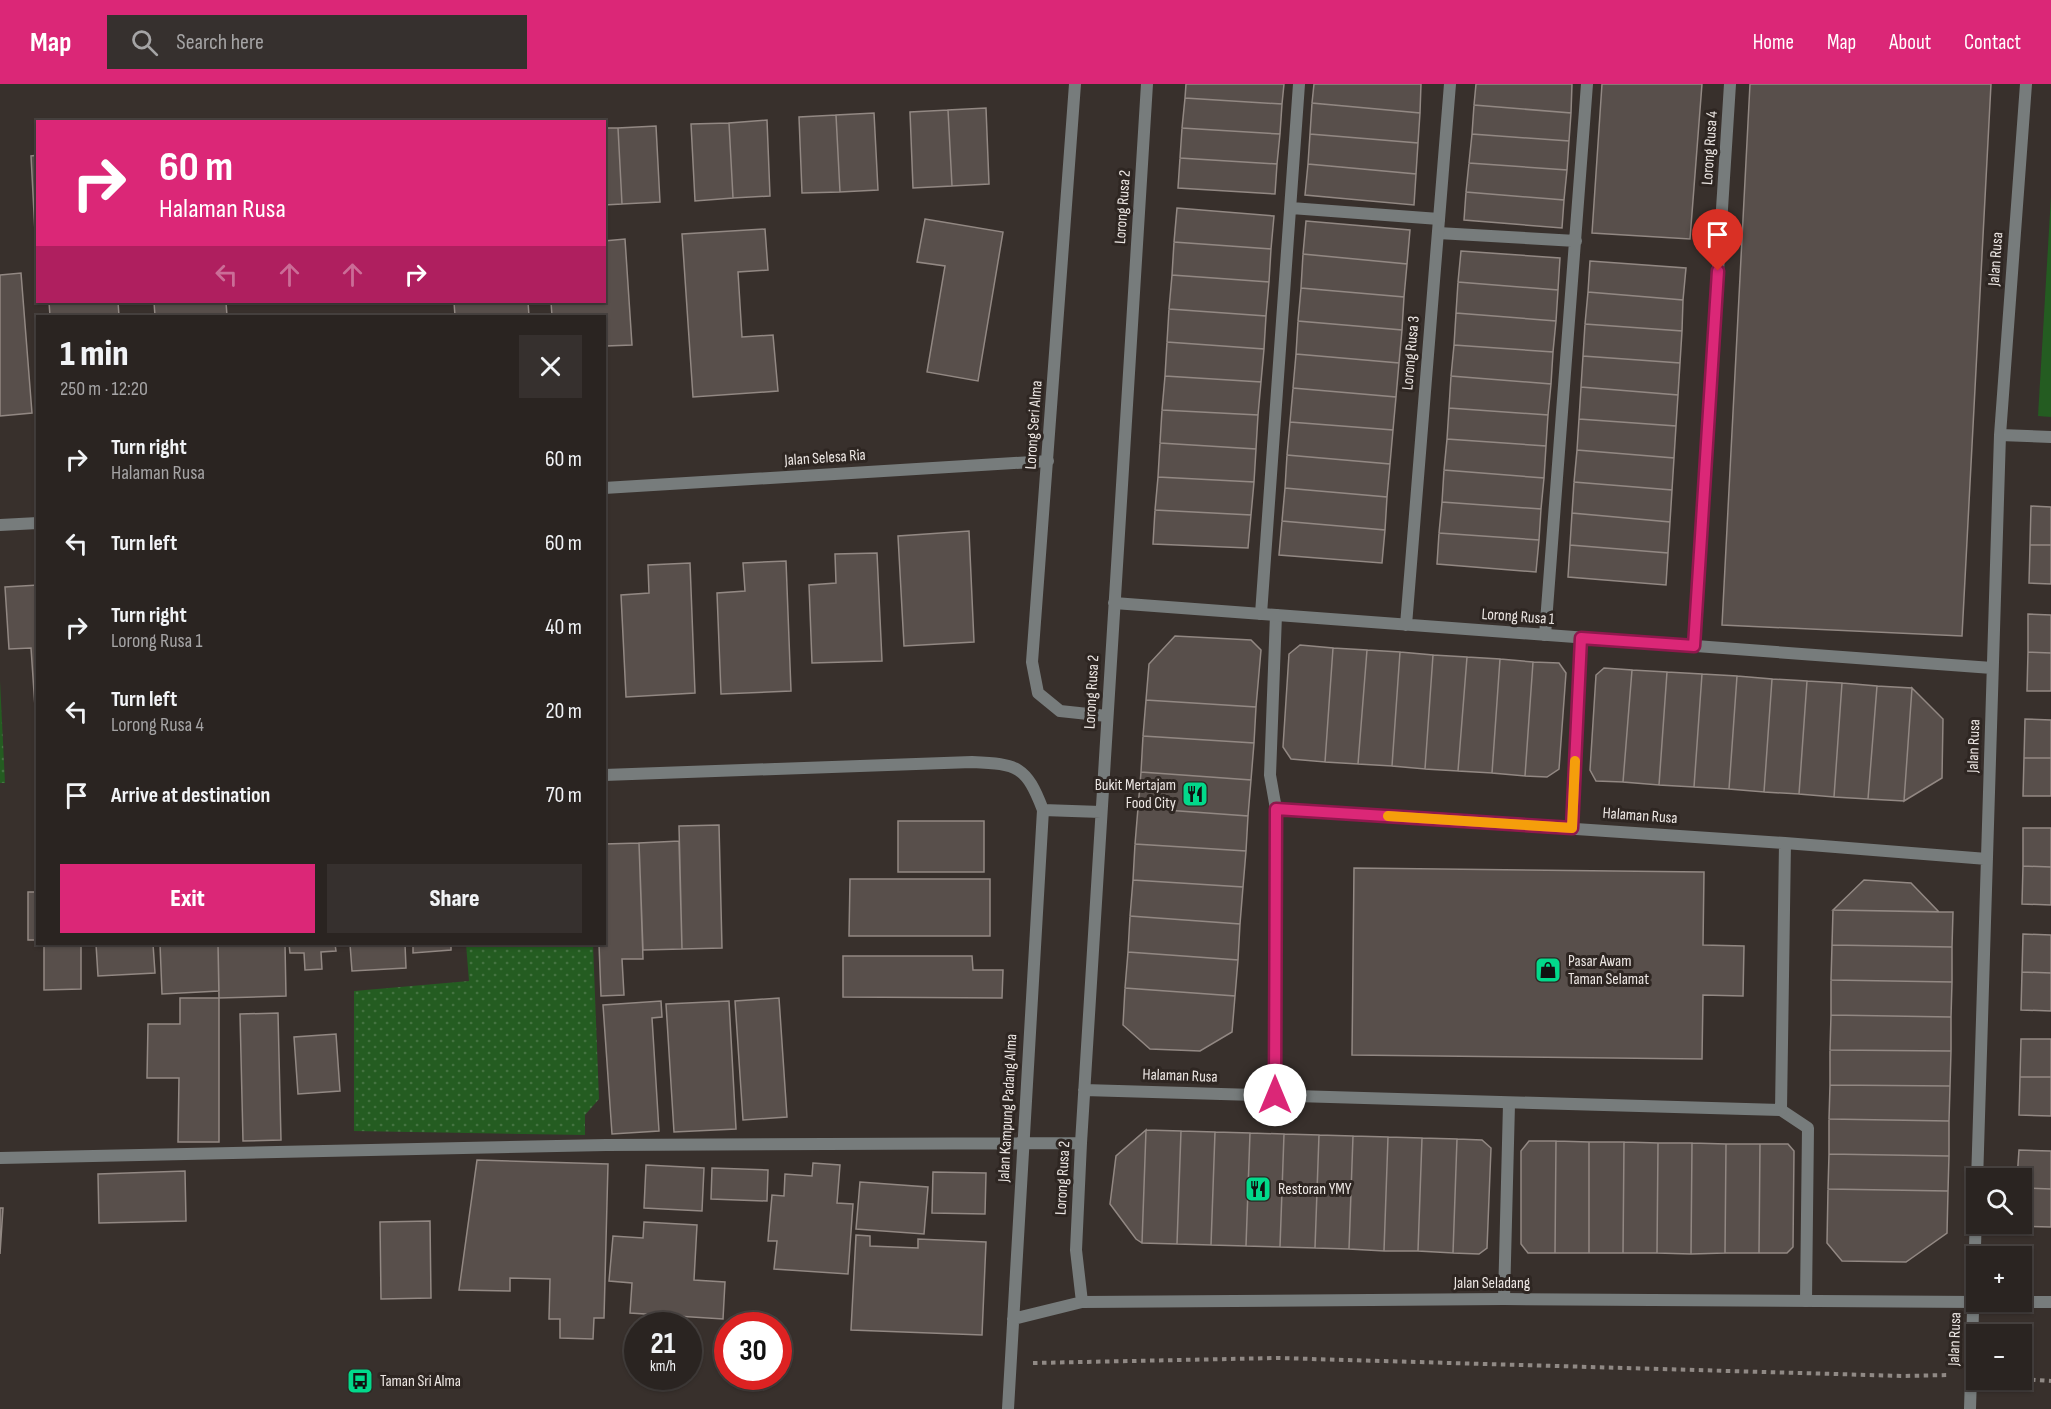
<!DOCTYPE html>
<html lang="en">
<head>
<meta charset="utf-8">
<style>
	body { margin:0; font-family:"Sofia Sans Condensed",sans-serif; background:#36302e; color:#f1f3f6; height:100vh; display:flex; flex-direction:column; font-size:22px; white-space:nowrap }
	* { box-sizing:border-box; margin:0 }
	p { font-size:20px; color:#a5a4a5 }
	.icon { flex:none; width:33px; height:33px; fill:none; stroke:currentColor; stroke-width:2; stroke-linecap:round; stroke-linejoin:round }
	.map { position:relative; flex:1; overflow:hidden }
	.details { position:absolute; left:36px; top:231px; width:570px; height:630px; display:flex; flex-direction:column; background:#2a2421; border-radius:0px; box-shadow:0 2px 4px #0004,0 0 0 2px #46413f }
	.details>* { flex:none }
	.top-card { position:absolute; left:36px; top:36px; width:570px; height:183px; border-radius:0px; box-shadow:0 2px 4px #0004,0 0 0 2px #46413f; background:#db2777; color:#fff; overflow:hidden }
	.controls { position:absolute; left:1966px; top:1084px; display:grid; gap:12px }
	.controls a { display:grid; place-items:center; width:66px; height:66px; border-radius:0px; background:#2a2421; box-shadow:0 2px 4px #0004,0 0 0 2px #46413f; font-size:30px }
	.speed { position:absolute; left:624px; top:1228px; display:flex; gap:12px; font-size:30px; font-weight:700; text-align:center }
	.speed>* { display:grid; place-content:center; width:78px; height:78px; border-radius:50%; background:#2a2421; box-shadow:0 2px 4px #0004,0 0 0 2px #46413f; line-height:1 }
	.speed small { font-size:15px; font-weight:400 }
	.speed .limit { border:9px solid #d22; background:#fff; color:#111 }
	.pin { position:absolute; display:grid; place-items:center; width:51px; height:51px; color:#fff; margin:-62px -26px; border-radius:50% 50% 50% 0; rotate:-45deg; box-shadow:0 0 6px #0007 }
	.pin .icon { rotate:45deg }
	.me { position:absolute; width:66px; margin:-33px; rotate:0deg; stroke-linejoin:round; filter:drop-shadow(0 0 4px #0008) }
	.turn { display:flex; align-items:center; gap:21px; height:126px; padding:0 24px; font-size:27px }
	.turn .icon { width:78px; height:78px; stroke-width:2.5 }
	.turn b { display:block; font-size:42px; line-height:51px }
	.lanes { display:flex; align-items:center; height:57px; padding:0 24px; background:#0003; justify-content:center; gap:30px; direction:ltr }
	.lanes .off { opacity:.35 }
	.round { display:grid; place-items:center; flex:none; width:63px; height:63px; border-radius:0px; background:#36302e }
	.summary { display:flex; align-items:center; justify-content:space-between; height:102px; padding:0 24px }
	h1 { font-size:36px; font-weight:800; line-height:45px }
	.cta { display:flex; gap:12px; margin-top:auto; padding:12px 24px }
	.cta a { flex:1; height:69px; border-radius:0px; background:#db2777; color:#fff; font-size:24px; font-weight:800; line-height:69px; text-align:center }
	.cta a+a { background:#36302e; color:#f1f3f6 }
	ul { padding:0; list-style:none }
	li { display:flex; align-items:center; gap:18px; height:84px; padding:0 24px }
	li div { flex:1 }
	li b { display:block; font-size:22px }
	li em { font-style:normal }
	header { display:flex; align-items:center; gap:36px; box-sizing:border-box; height:84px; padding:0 30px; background:#db2777; color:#fff }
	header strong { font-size:28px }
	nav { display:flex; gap:33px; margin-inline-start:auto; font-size:21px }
	.search { width:420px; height:54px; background:#36302e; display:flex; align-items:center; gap:15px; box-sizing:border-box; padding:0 21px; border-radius:0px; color:#a5a4a5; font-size:22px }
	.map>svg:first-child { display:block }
	.grass { fill:url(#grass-dots) }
	.garden { fill:#245c21 }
	.building { fill:#584f4b; stroke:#928883; stroke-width:1.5 }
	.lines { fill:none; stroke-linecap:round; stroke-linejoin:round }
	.path { stroke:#908985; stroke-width:4; stroke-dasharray:4.5 4.5; stroke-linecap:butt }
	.service { stroke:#777c7c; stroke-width:12 }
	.minor { stroke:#777c7c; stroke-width:12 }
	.route-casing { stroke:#8e194d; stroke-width:15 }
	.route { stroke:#db2777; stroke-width:10 }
	.slow { stroke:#f59e0b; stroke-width:10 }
	.labels { text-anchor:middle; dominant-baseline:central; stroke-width:6; stroke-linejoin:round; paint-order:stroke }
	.street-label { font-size:16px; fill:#ede7e4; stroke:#2e2622 }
	.poi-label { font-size:16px; fill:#ede7e4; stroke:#2e2622; text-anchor:start }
</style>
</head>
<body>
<header>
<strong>Map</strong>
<div class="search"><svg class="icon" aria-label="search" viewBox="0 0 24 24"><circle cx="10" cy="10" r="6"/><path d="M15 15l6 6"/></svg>Search here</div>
<nav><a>Home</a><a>Map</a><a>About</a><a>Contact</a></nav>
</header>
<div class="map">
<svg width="2051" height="1325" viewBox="0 0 2051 1325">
	<defs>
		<pattern id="grass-dots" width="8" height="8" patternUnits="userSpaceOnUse" patternTransform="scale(1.5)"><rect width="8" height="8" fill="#245c21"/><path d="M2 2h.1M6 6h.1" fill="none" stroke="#447341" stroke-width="1.8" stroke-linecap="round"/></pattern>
	</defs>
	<rect width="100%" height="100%" fill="#38302c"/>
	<path class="grass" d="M0,597L5,699H0Z
		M466,860H593L599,1015L585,1031V1051L354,1047V907L469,897Z"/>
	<path class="garden" d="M2051,112V333L2038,332Z"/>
	<path class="building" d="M1186,0H1284L1282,20L1185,14Z
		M1314,0H1421L1420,29L1312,19Z
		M1476,0H1572L1571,29L1474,21Z
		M1602,0H1702L1690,155L1592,149Z
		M1750,0H1991L1962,552L1722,541Z
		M1185,14L1282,20L1280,50L1182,44Z
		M1312,19L1420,29L1418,59L1310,50Z
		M1474,21L1571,29L1569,57L1472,50Z
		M986,24L989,100L952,102L948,26Z
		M948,26L952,102L913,104L910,28Z
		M874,29L878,106L840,108L836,31Z
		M836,31L840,108L802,109L799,33Z
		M767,36L770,112L733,114L729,39Z
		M729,39L733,114L695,117L691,40Z
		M656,42L660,118L622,120L618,44Z
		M604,44H618L622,120L604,121Z
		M1182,44L1280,50L1277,80L1180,74Z
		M1310,50L1418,59L1416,90L1308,80Z
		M1472,50L1569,57L1567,86L1469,79Z
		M38,71V148H35L31,72Z
		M1180,74L1277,80L1275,110L1178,104Z
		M1469,79L1567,86L1564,116L1466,108Z
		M1308,80L1416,90L1414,121L1305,111Z
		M1466,108L1564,116L1562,144L1464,136Z
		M1177,124L1274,132L1271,165L1174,158Z
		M925,135L1003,148L978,297L927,288L945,182L917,178Z
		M1306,137L1410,146L1407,180L1303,170Z
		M765,145L768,186L738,188L742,253L773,251L778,307L693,313L682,150Z
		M625,155L632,261L606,262L607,280H604V232H552L551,218H604V157Z
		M1174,158L1271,165L1269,198L1172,191Z
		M1461,167L1560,174L1558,206L1458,198Z
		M1303,170L1407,180L1404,213L1301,204Z
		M1590,177L1686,184L1683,216L1588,208Z
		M21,189L32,329L0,332V191Z
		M1172,191L1269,198L1266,232L1169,225Z
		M1458,198L1558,206L1556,237L1456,229Z
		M1301,204L1404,213L1402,246L1298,237Z
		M1588,208L1683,216L1682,247L1585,240Z
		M49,218H118L119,232H50Z
		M154,218H226L227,232H155Z
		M454,218H528L529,232H455Z
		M1169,225L1266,232L1264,265L1167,258Z
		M1456,229L1556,237L1553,268L1454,261Z
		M1298,237L1402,246L1399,279L1296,270Z
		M1585,240L1682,247L1680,279L1583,272Z
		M1167,258L1264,265L1261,298L1165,292Z
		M1454,261L1553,268L1551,300L1451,292Z
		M1296,270L1399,279L1396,313L1293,304Z
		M1583,272L1680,279L1678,311L1581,303Z
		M1165,292L1261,298L1258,331L1162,326Z
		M1451,292L1551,300L1548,331L1449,324Z
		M1581,303L1678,311L1676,342L1579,335Z
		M1293,304L1396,313L1393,346L1290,338Z
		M1449,324L1548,331L1546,362L1447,355Z
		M1162,326L1258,331L1256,365L1160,359Z
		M1579,335L1676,342L1674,374L1577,366Z
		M1290,338L1393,346L1390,380L1287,371Z
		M1447,355L1546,362L1544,394L1444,386Z
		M1160,359L1256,365L1254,398L1158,393Z
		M1577,366L1674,374L1672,406L1574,398Z
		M1287,371L1390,380L1387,413L1285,404Z
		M1444,386L1544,394L1541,425L1442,418Z
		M1158,393L1254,398L1251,431L1155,426Z
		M1574,398L1672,406L1670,438L1572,429Z
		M1285,404L1387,413L1385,446L1282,437Z
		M1442,418L1541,425L1539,456L1439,449Z
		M2031,422L2051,423V461H2030Z
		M1155,426L1251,431L1248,464L1153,460Z
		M1572,429L1670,438L1668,469L1570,461Z
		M1282,437L1385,446L1382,479L1279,471Z
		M969,447L974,558L904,562L898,452Z
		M1439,449L1539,456L1536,488L1437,480Z
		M1570,461L1668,469L1666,501L1568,493Z
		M2030,461H2051V500L2029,499Z
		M877,469L882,577L812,579L809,501L836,499L835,470Z
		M786,477L791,607L721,610L717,509L745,507L743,479Z
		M690,479L695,609L626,613L621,511L649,509L648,481Z
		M38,501V667L31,564L9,565L5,503Z
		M2028,530L2051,531V569L2028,568Z
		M1175,552L1251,556L1261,566L1256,623L1146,616L1149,580Z
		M1300,561L1333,564L1325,678L1291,675L1283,663L1289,570Z
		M1333,564L1367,566L1358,680L1325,678Z
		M1367,566L1400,568L1392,682L1358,680Z
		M1400,568L1433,571L1425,685L1392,682Z
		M2028,568L2051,569V607H2027Z
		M1433,571L1467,573L1458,687L1425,685Z
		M1467,573L1500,575L1492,689L1458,687Z
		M1500,575L1533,578L1525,692L1492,689Z
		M1533,578L1559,579L1566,589L1559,685L1547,693L1525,692Z
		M1604,584L1632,586L1623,698L1596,697L1590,686L1596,591Z
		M1632,586L1667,588L1659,701L1623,698Z
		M1667,588L1702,590L1694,703L1659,701Z
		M1702,590L1737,592L1729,705L1694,703Z
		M1737,592L1772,595L1764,708L1729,705Z
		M1772,595L1807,597L1799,710L1764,708Z
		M1807,597L1842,599L1834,713L1799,710Z
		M1842,599L1877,602L1868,715L1834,713Z
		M1877,602L1912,604L1904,717L1868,715Z
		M1912,604L1943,635L1942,694L1904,717Z
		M1146,616L1256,623L1254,659L1143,652Z
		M2025,635L2051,636V674H2024Z
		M1143,652L1254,659L1251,696L1141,688Z
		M2024,674H2051V712H2023Z
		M1141,688L1251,696L1248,732L1138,724Z
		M1138,724L1248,732L1246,767L1135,760Z
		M898,737H984V788H898Z
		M719,741L722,864L682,865L679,742Z
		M2023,744H2051V783L2023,782Z
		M679,757L682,865L643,866L639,759Z
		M639,759L643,875H622L624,911L601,912L599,860H604V760Z
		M1135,760L1246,767L1243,803L1133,796Z
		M2023,782L2051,783V821L2022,820Z
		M1354,784L1704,788L1703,861L1744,862L1743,912L1703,911L1702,975L1352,971Z
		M850,795H990V852H849Z
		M1133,796L1243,803L1240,840L1130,832Z
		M1864,796L1911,799L1939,828L1833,826Z
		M28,808H38V856H28Z
		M1833,826L1953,828L1952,863L1832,861Z
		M1130,832L1240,840L1238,876L1128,868Z
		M2023,850L2051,851V889L2022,888Z
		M44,860H81V905L44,906Z
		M96,860H153L155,889L98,892Z
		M160,860H218L219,907L162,910Z
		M218,860H285L286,912L219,914Z
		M289,860H335L336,867L321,868L322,885L305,886L304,869H290Z
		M350,860H405L406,884L352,887Z
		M413,860H451V866L413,869Z
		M1832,861L1952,863V898L1831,896Z
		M1128,868L1238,876L1235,912L1125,904Z
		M843,872H972L973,886H1003L1002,914L843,913Z
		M2022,888L2051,889V927L2021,926Z
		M1831,896L1952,898L1951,933L1831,931Z
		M1125,904L1235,912L1232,948L1200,967L1150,965L1123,941Z
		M180,914H219V1058H178L179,994H147L148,940H180Z
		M779,914L787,1033L743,1036L735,917Z
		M661,917L662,933L652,934L659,1047L612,1050L603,921Z
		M729,917L736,1045L674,1048L666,920Z
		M278,929L281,1056L243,1057L240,930Z
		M1831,931L1951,933V967L1830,966Z
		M336,950L340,1007L298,1010L294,953Z
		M2021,955H2051V993H2020Z
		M1830,966L1951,967L1950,1002L1830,1001Z
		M2020,993H2051V1032L2019,1031Z
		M1830,1001L1950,1002L1949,1037L1829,1035Z
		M1829,1035L1949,1037V1072L1829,1070Z
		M1146,1046L1181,1047L1177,1160L1142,1159Z
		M1146,1046L1142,1159L1136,1155L1110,1120L1116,1072Z
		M1181,1047L1215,1048L1211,1161L1177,1160Z
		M1215,1048L1250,1049L1246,1162L1211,1161Z
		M1250,1049L1284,1050L1280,1163L1246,1162Z
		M1284,1050L1319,1051L1315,1164L1280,1163Z
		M1319,1051L1353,1052L1349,1165L1315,1164Z
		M1353,1052L1388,1053L1384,1167L1349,1165Z
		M1388,1053L1422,1054L1418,1167H1384Z
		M1422,1054L1457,1055L1453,1169L1418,1167Z
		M1457,1055L1482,1056L1491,1064L1487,1164L1479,1170L1453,1169Z
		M1529,1057H1556L1555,1169H1528L1521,1160V1067Z
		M1556,1057L1589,1058V1169H1555Z
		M1589,1058H1624L1623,1169H1589Z
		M1624,1058L1658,1059L1657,1169H1623Z
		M1658,1059H1692L1691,1170L1657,1169Z
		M1692,1059L1726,1060L1725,1169L1691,1170Z
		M1726,1060H1760L1759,1169H1725Z
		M1760,1060H1788L1794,1067L1793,1163L1787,1169H1759Z
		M2019,1066L2051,1067V1105L2022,1104V1095H2017Z
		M1829,1070L1949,1072L1948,1107L1828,1105Z
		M477,1076L608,1080L604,1234H594L593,1255L560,1254V1235H549L550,1195L510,1194V1207L459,1206Z
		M813,1079L840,1081L837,1119L853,1120L848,1190L774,1185L777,1157H768L772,1111L784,1112L785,1090L812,1092Z
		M646,1081L704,1084L702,1127L644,1124Z
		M712,1084L768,1086L767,1117L711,1115Z
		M185,1087L186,1137L99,1139L98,1090Z
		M933,1088L986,1089L985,1130L932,1129Z
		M860,1098L928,1103L924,1150L856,1145Z
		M2022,1104L2051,1105V1143L2016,1142L2022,1140Z
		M1828,1105L1948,1107L1947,1149L1906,1178L1842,1177L1827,1159Z
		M0,1124H3L0,1170Z
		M430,1137L431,1214L381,1215L380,1138Z
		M644,1138L697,1141L694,1196L725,1198L723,1235L630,1229L632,1199L609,1197L613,1152L643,1154Z
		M856,1151L870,1152V1162L918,1164V1155L986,1158L982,1251L851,1246Z"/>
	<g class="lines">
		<path class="path" d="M1033,1279L1277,1274L1904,1292L1949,1291
			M2022,1295L2051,1297"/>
		<path class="service" d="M1291,124L1439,135
			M1438,149L1576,157
			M1261,530L1299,0
			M1276,531L1270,691L1276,725
			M1545,551L1587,0
			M1572,744L1581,554
			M1781,1026L1808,1044L1806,1217
			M1504,1215L1509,1020"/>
		<path class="minor" d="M1075,0L1032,578L1038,609L1060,627L1107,632
			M2000,351L2051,353
			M604,404L1048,377
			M0,441L38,439
			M1114,519L1992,584
			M1406,541L1450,0
			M1694,562L1730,0
			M604,691L972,678C1018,680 1026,682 1043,726L1008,1325
			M1043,726L1101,728
			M1084,1006L1781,1026L1785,759
			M1275,1011L1276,725L1785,759L1987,775
			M0,1074L606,1061L1081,1059
			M1082,1218L1076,1166L1081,1059L1147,0
			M2022,1218H2051
			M1013,1235L1082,1218L1504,1215L1977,1218
			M1970,1325L2000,351L2026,0"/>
	</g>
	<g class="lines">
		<g class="route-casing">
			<path id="route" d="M1275,1011L1276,725L1572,744L1581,554L1694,562L1718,187"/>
		</g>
		<use href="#route" class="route"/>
		<path class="slow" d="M1388,732L1572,744L1575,677"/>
	</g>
	<defs>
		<g id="restaurant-square" transform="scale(1.35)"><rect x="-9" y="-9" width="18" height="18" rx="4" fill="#02d98b" stroke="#2e2622"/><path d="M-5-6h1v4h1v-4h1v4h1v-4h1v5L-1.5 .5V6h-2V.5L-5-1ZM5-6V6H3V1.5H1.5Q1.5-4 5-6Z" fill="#111"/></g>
		<g id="shop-square" transform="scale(1.35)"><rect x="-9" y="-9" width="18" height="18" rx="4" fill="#02d98b" stroke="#2e2622"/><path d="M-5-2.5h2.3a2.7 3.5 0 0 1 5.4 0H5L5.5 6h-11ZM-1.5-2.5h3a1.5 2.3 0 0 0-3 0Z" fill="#111"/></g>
		<g id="bus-square" transform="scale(1.35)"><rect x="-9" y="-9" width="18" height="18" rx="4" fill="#02d98b" stroke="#2e2622"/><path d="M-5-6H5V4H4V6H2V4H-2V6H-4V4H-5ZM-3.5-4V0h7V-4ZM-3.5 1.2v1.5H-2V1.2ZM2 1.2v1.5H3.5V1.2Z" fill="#111"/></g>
	</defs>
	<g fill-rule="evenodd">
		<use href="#restaurant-square" x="1195" y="710"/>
		<use href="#shop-square" x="1548" y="886"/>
		<use href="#restaurant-square" x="1258" y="1105"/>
		<use href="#bus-square" x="360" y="1297"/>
	</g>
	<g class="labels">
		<g class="street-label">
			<text transform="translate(1710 64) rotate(-86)">Lorong Rusa 4</text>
			<text transform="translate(1123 123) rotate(-86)">Lorong Rusa 2</text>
			<text transform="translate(1996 175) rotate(-86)">Jalan Rusa</text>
			<text transform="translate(1411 269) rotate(-85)">Lorong Rusa 3</text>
			<text transform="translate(1034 341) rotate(-86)">Lorong Seri Alma</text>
			<text transform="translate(825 374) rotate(-4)">Jalan Selesa Ria</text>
			<text transform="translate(1518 533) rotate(4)">Lorong Rusa 1</text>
			<text transform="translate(1092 608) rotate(-87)">Lorong Rusa 2</text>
			<text transform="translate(1974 662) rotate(-88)">Jalan Rusa</text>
			<text transform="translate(1640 732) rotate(4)">Halaman Rusa</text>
			<text transform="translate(1180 992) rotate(2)">Halaman Rusa</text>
			<text transform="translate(1008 1024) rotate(-87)">Jalan Kampung Padang Alma</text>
			<text transform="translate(1063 1094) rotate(-87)">Lorong Rusa 2</text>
			<text x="1492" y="1199">Jalan Seladang</text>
			<text transform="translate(1955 1255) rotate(-88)">Jalan Rusa</text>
		</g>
		<g class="poi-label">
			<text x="1176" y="701" text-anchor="end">Bukit Mertajam<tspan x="1176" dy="18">Food City</tspan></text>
			<text x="1568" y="877">Pasar Awam<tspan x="1568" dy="18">Taman Selamat</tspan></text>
			<text x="1278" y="1105">Restoran YMY</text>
			<text x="380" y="1297">Taman Sri Alma</text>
		</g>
	</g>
</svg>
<div class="controls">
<a><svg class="icon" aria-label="search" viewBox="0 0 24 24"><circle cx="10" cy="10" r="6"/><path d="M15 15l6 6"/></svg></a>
<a>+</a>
<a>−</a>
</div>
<div class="speed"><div>21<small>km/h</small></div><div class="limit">30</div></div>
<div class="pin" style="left:1718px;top:187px;background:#d93025"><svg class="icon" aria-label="arrive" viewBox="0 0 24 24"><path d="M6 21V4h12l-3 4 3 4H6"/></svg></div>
<svg class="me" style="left:1275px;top:1011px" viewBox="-20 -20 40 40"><circle r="19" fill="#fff"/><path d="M0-13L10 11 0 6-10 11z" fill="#db2777"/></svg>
<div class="top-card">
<div class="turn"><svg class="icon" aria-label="right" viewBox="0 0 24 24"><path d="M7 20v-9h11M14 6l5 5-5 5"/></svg><div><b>60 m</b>Halaman Rusa</div></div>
<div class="lanes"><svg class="icon off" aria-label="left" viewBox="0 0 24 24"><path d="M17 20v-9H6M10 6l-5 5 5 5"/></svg><svg class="icon off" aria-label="ahead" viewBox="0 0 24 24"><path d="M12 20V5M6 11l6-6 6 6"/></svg><svg class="icon off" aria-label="ahead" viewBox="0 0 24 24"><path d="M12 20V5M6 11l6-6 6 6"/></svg><svg class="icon" aria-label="right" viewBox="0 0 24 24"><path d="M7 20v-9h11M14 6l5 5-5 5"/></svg></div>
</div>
<section class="details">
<div class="summary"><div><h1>1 min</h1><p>250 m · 12:20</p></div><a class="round"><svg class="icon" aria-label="close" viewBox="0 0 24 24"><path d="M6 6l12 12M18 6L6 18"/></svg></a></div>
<ul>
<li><svg class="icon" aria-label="right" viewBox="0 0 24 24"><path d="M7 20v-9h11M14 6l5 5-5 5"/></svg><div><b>Turn right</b><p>Halaman Rusa</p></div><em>60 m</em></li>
<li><svg class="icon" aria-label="left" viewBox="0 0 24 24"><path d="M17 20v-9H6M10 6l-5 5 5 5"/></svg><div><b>Turn left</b></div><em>60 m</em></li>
<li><svg class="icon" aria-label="right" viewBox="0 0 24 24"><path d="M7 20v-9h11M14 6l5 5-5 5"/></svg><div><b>Turn right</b><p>Lorong Rusa 1</p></div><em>40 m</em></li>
<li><svg class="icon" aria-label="left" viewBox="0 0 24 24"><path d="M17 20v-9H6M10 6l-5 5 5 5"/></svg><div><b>Turn left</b><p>Lorong Rusa 4</p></div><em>20 m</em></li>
<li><svg class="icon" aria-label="arrive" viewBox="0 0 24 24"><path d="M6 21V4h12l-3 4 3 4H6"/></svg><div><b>Arrive at destination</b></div><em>70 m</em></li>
</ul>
<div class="cta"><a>Exit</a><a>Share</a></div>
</section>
</div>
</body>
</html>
